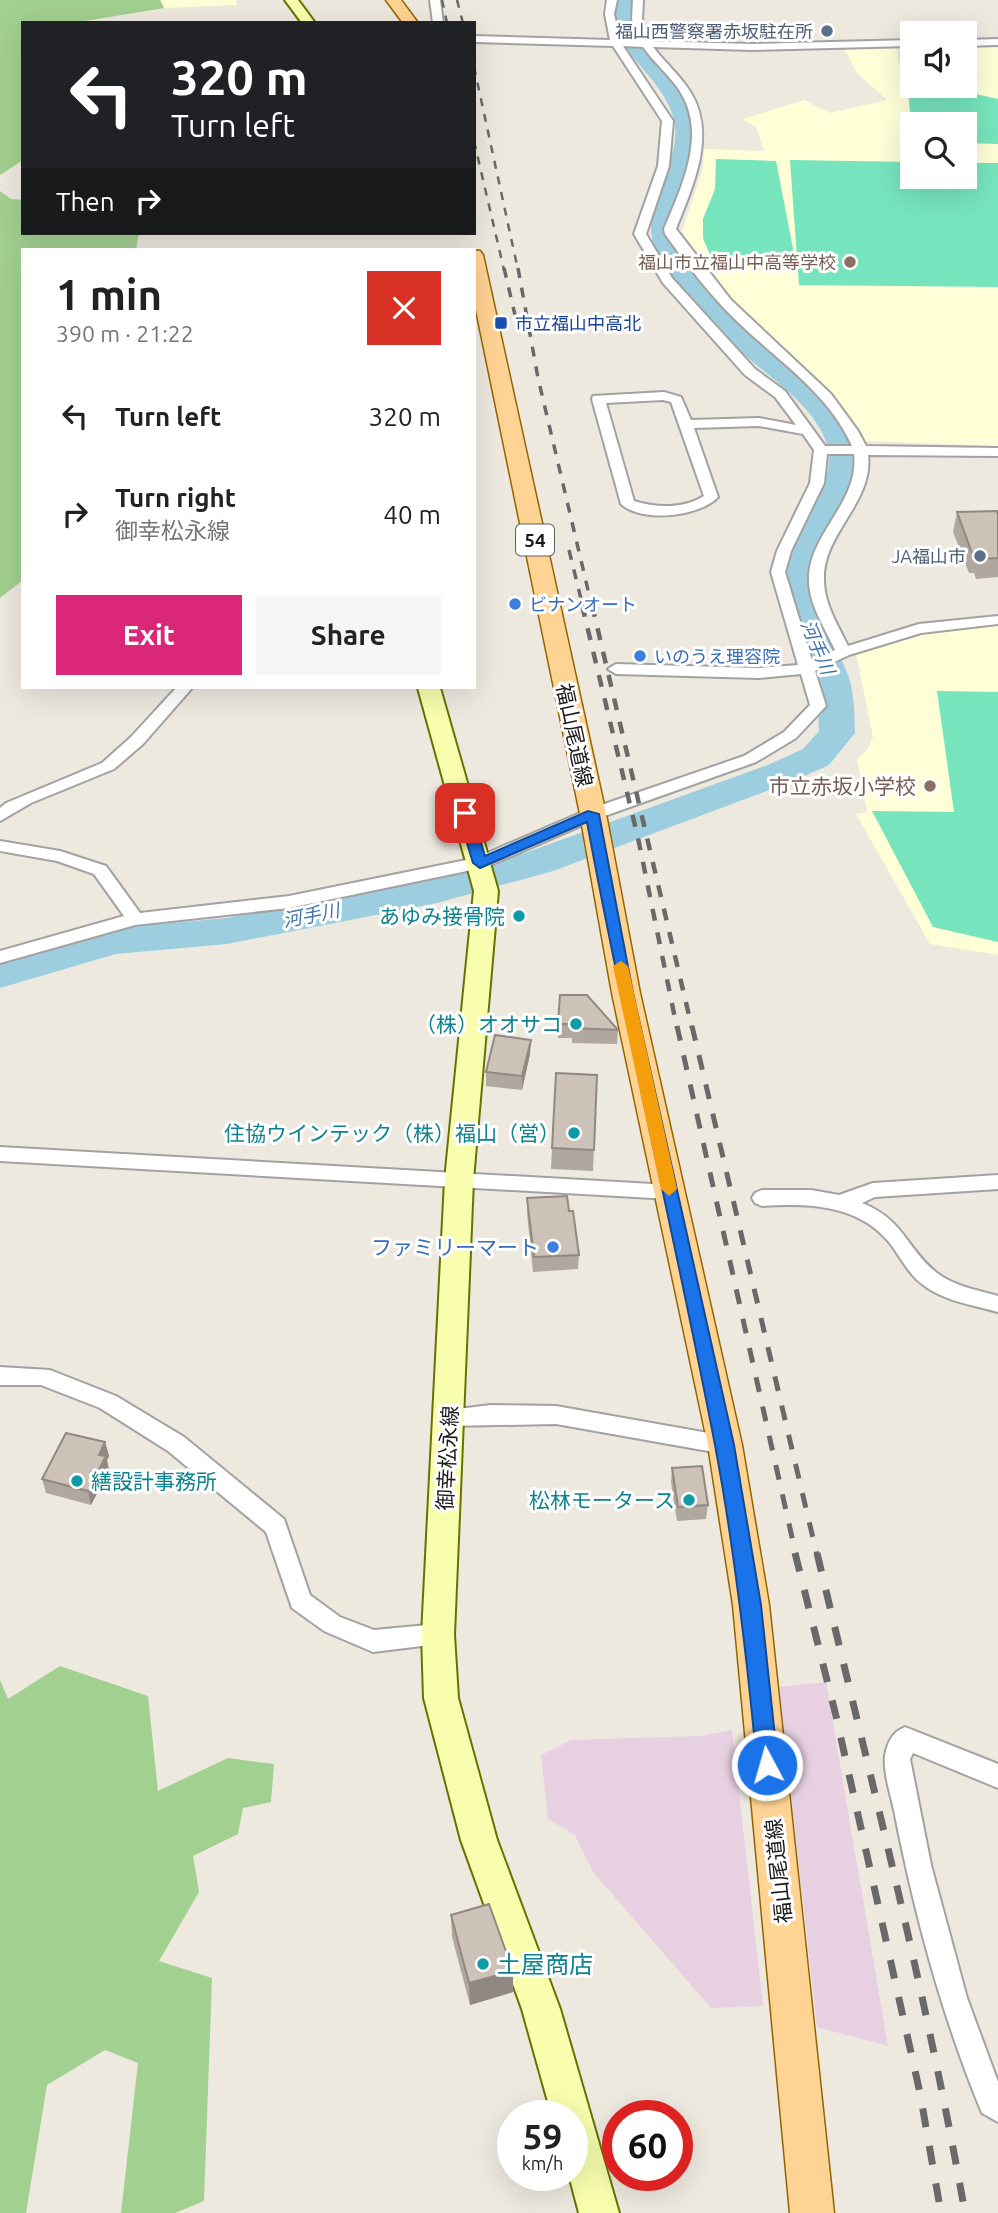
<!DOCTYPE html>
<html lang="en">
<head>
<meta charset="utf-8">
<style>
	body { margin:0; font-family:Ubuntu,"Noto Sans JP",sans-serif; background:#f6f6f6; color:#222; height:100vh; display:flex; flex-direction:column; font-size:26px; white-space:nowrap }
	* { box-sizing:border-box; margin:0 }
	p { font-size:23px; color:#767676 }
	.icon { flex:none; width:38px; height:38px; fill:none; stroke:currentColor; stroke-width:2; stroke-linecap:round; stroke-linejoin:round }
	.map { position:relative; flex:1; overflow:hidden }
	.panel { position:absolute; left:21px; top:248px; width:455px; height:441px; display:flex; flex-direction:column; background:#fff; border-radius:0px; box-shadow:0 7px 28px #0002 }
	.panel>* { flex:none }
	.banner { position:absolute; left:21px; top:21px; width:455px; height:214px; border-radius:0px; box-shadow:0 7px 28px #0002; background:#202124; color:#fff; overflow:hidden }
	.buttons { position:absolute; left:900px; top:21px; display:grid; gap:14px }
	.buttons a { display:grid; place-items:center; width:77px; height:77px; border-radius:0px; background:#fff; box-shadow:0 7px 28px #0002; font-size:35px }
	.speed { position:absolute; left:497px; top:2100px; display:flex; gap:14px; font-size:35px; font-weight:700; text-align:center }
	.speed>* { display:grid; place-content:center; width:91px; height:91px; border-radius:50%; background:#fff; box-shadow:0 7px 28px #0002; line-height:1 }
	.speed small { font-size:18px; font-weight:400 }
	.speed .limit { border:10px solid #d22; background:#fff; color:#111 }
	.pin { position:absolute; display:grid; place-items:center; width:60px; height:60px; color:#fff; margin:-30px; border-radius:14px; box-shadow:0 4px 10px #0006 }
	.me { position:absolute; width:77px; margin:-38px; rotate:354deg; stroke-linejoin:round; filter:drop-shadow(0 0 5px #0008) }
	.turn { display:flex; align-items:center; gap:24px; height:147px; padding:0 35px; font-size:32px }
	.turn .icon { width:91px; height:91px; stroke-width:2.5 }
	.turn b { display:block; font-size:49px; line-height:60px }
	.then { display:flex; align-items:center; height:66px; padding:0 35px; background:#0003; gap:14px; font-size:26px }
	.round { display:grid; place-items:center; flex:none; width:74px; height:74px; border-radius:0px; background:#f6f6f6 }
	.headline { display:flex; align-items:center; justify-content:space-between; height:119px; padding:0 35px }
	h1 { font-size:42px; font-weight:600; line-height:52px }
	.button { display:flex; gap:14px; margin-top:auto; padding:14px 35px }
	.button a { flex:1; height:80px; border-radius:0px; background:#db2777; color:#fff; font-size:28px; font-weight:600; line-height:80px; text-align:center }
	.button a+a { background:#f6f6f6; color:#222 }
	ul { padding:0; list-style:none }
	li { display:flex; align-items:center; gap:21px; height:98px; padding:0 35px }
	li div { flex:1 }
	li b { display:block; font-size:26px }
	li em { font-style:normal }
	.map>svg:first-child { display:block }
	.industrial { fill:#e7d0e2 }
	.education { fill:#feffd7; fill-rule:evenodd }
	.forest { fill:#a2d090 }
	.pitch { fill:#76e4bc }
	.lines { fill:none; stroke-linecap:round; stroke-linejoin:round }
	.river { fill:#9ccedf; fill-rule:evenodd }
	.street-casing { stroke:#a2a2a2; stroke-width:4 }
	.secondary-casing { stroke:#647400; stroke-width:4 }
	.primary-casing { stroke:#926500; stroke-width:3 }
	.street { fill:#fff; fill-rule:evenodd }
	.secondary { fill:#f8fead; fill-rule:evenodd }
	.primary { fill:#ffd393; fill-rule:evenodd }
	.rail-far4 { stroke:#696969; stroke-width:2.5; stroke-dasharray:8 8; stroke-linecap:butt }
	.rail-far3 { stroke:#696969; stroke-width:3.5; stroke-dasharray:10 10; stroke-linecap:butt }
	.rail-far2 { stroke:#696969; stroke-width:4.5; stroke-dasharray:12 12; stroke-linecap:butt }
	.rail-far1 { stroke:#696969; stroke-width:5; stroke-dasharray:15 15; stroke-linecap:butt }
	.rail { stroke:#696969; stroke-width:7; stroke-dasharray:19 19; stroke-linecap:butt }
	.wall { fill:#b0a79e }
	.shaded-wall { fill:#908881 }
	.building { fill:#cdc2b8; stroke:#908881; stroke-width:2 }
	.route { fill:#1a73e8; stroke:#114b97; stroke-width:2 }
	.slow { fill:#f59e0b }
	.service-dot { fill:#5c6f8a; stroke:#fff; stroke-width:2.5 }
	.education-dot { fill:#8d6e63; stroke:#fff; stroke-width:2.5 }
	.transit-dot { fill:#1a4fb4; stroke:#fff; stroke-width:2.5 }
	.shop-dot { fill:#3f7fe0; stroke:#fff; stroke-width:2.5 }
	.culture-dot { fill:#0f9aa8; stroke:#fff; stroke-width:2.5 }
	.labels { text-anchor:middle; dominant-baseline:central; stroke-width:6; stroke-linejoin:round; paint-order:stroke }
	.far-service-label { font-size:18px; fill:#4e5e75; stroke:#fff; text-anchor:end }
	.far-education-label { font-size:18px; fill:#785e54; stroke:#fff; text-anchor:end }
	.far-transit-label { font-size:18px; fill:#164399; stroke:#fff; text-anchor:start }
	.far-shop-label { font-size:18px; fill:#366cbe; stroke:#fff; text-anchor:start }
	.shield { fill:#fff; stroke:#5f5f5f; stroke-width:2 }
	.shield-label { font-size:19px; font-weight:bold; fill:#1b1b1b }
	.far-water-label { font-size:19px; font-style:italic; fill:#4276b0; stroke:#fff }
	.street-label { font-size:21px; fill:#1b1b1b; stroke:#fff }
	.education-label { font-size:21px; fill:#785e54; stroke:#fff; text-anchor:end }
	.culture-label { font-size:21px; fill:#0d838f; stroke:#fff; text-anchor:end }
	.shop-label { font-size:21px; fill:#366cbe; stroke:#fff; text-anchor:end }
	.near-culture-label { font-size:24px; fill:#0d838f; stroke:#fff; text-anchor:start }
</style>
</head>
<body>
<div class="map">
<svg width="998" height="2213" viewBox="0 0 998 2213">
	<rect width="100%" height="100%" fill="#eee9df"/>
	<path class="industrial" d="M826,1682L888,2046L817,2027L779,1687Z
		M732,1730L763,2006L711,2008L593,1872L575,1835L548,1819L541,1755L571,1740L700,1736Z"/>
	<path class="education" d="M160,0H236L237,5L164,8Z
		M998,44V446L865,441L829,389L724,292L682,232L703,168L704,149L764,151L756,127L743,119L804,100L830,113L887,100L857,73L844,48L896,46L899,64L912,65V86H964V45ZM912,124H964V177H912Z
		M967,626H998V955L930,944L856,814L867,812L857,759L868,749L873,737L856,653L916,635Z"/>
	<path class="forest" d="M0,0H160L164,8L73,23H23V160L0,175Z
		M0,191L11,199L23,200V233H139L136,250H23V580L0,598Z
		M60,1666L148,1696L158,1791L228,1758L274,1764L271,1802L243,1808L238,1834L193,1856L199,1892L159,1961L212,1978L204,2201L175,2213H121L138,2063L105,2050L47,2085L26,2213H0V1680L8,1699Z"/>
	<path class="pitch" d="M921,89L962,91L998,99V144L964,143V124H912V134L908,91Z
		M716,159L776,161L797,269L715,267L703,238V219L715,189Z
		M790,160L912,162V177H964V163H998V287L799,285Z
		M937,691L998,692V942L933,927L872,811L954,812Z"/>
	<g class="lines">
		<path class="river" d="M609,0H631C629,48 683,70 697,116C711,162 662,204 682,250C715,326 830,370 856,441C874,492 816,524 811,572C808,608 834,639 846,670C855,691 854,711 855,733L829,765L796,780L553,871L437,903L227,944L116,954L0,988V960L115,928L227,918L436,877L525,853L770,764L803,749L819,731C818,711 819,693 813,674C801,640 772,607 779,569C787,523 844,489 825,439C813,408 778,383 753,362C717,332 675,295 656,251C635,203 689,160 672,113C656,70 607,47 609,0Z"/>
		<g class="street-casing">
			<path id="street" d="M430,0H440L443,23H433Z
				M607,0H617L614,14L620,40L639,41L632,19L633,0H643L642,19L649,41L752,44L912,40V46L752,50L653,47C665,63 681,76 691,93C717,136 692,188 676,229L731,300L831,394L858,431L866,446L998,448V456L868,455C874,502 822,534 824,580C824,604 838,625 848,646L919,624L998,616V624L921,633L849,655L815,671L826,706L796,738L756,762L599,818L486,867L289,908L135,925L0,963V951L124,916L94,874L57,861L0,851V841L60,851L106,866L140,913L289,896L476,858L587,810L744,756L784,732L810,705L801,674L759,678L616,674L608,669L616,664L759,668L798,665L771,572L777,551L810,483L814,450L803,434L759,426L694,428L718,497C699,517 642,523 621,504L592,399L593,396L664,392L681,397L691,420L759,418L796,425L775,397L745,375L663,283L634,234L658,166L662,121L613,46L474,42V36L610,40L605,14ZM623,46L643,47C654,63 671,76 681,93C707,136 681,188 664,229L665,234C688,266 712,298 741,325C781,363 829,394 852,446H825L785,391L755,369L672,278L646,234L669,166L673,121ZM663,400L671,402L704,496C684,509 656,508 634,501L606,403ZM827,454H854C860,502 808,534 809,580C809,605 825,628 835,650L812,661L785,572L791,551L824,483Z
				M998,39V45L964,46V40Z
				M176,688H192L143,744L114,769L31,803L0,821V808L6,803L102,763L131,737Z
				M0,1147L670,1185L677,1187L680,1192L677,1197L670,1199L0,1161Z
				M998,1175V1189L875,1197L862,1203C905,1220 906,1249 937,1273C954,1286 977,1290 998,1296V1312C973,1305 943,1301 922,1284C907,1273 900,1255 888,1241C857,1204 806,1203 762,1206L755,1203L752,1198L755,1193L762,1190H811L839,1195L873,1183Z
				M0,1367L50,1370L116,1396L184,1437L284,1519L310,1595L340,1617L374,1630L438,1624L446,1627L450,1635L446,1643L373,1652L324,1631L292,1608L266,1532L168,1451L100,1408L41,1385H0Z
				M491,1405L556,1406L725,1436L733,1438L736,1445L733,1452L725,1454L556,1424L449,1426L441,1423L438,1417L441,1411Z
				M905,1727L998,1764V1788L913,1753L910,1759L931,1865L967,1998L998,2082V2122L982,2113C943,2019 916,1920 896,1820C893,1801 883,1775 885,1756C887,1743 892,1732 905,1727Z"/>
		</g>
		<g class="secondary-casing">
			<path id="secondary" d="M285,0H298L315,23H302Z
				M418,688H440L498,891L473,1180L454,1635L458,1698L497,1840L560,2009L619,2213H579L569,2175H572V2116H552L522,2009L461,1840L424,1698L422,1635L445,1180L474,891Z"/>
		</g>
		<g class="primary-casing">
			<path id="primary" d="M386,0H401L418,23H403Z
				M471,250L480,251L483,255L606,814L640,993L742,1445L769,1605L834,2213H790L733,1605L708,1445L612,993L580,814L474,300V250Z"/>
		</g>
		<use href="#street" class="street"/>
		<use href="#secondary" class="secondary"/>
		<use href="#primary" class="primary"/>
		<path class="rail-far4" d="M442,0L447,23
			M457,0L463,23
			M474,67L518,270
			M474,141L504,270"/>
		<path class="rail-far3" d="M504,268L515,315
			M518,268L538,378L592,607
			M569,550L583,607"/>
		<path class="rail-far2" d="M582,605L638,838L677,1028
			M592,605L692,1028"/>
		<path class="rail-far1" d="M677,1026L796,1555
			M692,1026L817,1555"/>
		<path class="rail" d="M795,1553L836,1716L920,2093L941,2213
			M817,1553C869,1772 926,1991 965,2213"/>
	</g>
	<path class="wall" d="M957,512L998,515V577L976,579L974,573H969L953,532Z
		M560,995L618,1030L617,1044L572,1043V1038H558Z
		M530,1054L522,1090L486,1086V1072Z
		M597,1075L593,1171L551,1169L552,1148Z
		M527,1198L569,1211L579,1255L578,1269L533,1272L527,1213Z
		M105,1442L109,1456L107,1460L109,1470L91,1505L46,1493L42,1479Z
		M672,1468L708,1505L706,1519L677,1521L671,1482Z
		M451,1915L513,1992L470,2005L452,1937Z"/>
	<path class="shaded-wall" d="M531,1040L530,1054L522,1090V1076Z
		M105,1442L109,1456L107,1460L109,1470L91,1505L88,1491L99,1455Z
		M513,1971V1992L470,2005L469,1983Z"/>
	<path class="building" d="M997,511L998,515V558L980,559L978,553H972L957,512Z
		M560,995H587L618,1030L573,1028V1024H558Z
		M495,1035L531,1040L522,1076L486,1072Z
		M556,1073L597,1075L594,1150L552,1148Z
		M567,1196L569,1211H573L579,1255L534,1257L527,1198Z
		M66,1433L105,1442L99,1455L106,1456L88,1491L42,1479Z
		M702,1466L708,1505L678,1507L672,1468Z
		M489,1904L513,1971L469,1983L451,1915Z"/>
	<path class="route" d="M465,809L472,813L485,856L588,811L599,814L633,993L734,1445L761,1605L778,1765L775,1772L767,1775L760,1772L757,1765C747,1658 735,1551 715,1445C675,1236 625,1030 587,822L480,868L473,863L458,813Z"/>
	<path class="slow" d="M621,961L628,966L677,1189L669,1196L661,1189L613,966Z"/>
	<g class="service-dot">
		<circle cx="827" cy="31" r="7"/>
		<circle cx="980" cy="556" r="7"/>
	</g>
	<g class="education-dot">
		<circle cx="850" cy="262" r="7"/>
		<circle cx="930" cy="786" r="7"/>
	</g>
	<rect class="transit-dot" x="494" y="316" width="14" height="14" rx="3.5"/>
	<g class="shop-dot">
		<circle cx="515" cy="604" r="7"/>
		<circle cx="640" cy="656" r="7"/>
		<circle cx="553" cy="1247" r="7"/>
	</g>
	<g class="culture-dot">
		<circle cx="519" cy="916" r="7"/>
		<circle cx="576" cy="1024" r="7"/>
		<circle cx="574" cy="1133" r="7"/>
		<circle cx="77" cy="1481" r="7"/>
		<circle cx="689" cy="1500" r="7"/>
		<circle cx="483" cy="1964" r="7"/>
	</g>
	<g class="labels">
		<g class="far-service-label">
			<text x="813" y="31">福山西警察署赤坂駐在所</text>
			<text x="966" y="556">JA福山市</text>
		</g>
		<g class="far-education-label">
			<text x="836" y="262">福山市立福山中高等学校</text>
		</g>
		<g class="far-transit-label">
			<text x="515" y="323">市立福山中高北</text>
		</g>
		<g class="far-shop-label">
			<text x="529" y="604">ビナンオート</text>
			<text x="654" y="656">いのうえ理容院</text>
		</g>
		<rect class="shield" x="516" y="524.5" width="38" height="31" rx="5"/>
		<g class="shield-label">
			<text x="535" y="540">54</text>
		</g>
		<g class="far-water-label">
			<text transform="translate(818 647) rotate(67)">河手川</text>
			<text transform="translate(311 915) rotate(-11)">河手川</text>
		</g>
		<g class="street-label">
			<text transform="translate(575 735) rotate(78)">福山尾道線</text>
			<text transform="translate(447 1458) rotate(-87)">御幸松永線</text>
			<text transform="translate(778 1871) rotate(-96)">福山尾道線</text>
		</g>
		<g class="education-label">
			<text x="916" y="786">市立赤坂小学校</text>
		</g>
		<g class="culture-label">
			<text x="505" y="916">あゆみ接骨院</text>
			<text x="562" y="1024">（株）オオサコ</text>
			<text x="560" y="1133">住協ウインテック（株）福山（営）</text>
			<text x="91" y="1481" text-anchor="start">繕設計事務所</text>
			<text x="675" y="1500">松林モータース</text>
		</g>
		<g class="shop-label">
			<text x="539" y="1247">ファミリーマート</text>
		</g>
		<g class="near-culture-label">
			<text x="497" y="1964">土屋商店</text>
		</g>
	</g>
</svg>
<div class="buttons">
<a><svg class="icon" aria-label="sound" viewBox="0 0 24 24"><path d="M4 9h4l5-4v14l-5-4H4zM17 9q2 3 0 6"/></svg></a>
<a><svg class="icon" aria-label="search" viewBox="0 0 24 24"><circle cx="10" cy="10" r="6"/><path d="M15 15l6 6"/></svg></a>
</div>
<div class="speed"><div>59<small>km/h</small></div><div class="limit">60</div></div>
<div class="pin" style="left:465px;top:813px;background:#d93025"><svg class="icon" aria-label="arrive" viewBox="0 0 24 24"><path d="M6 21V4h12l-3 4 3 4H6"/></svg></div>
<svg class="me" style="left:767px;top:1765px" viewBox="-20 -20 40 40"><circle r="17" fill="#1a73e8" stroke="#fff" stroke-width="3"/><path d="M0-11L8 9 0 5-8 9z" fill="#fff"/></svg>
<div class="banner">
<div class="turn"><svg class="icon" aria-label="left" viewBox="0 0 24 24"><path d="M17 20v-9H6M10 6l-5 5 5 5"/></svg><div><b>320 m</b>Turn left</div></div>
<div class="then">Then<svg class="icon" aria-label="right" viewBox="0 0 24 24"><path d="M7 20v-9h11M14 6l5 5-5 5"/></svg></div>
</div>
<section class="panel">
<div class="headline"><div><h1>1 min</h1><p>390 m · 21:22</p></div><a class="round" style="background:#d93025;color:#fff"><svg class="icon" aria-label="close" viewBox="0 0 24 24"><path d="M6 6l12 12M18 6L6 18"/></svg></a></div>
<ul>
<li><svg class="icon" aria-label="left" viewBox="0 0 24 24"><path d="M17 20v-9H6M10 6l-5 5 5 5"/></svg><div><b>Turn left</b></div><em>320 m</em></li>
<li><svg class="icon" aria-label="right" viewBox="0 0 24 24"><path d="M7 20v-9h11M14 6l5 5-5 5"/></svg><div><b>Turn right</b><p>御幸松永線</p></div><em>40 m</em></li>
</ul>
<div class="button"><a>Exit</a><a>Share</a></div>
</section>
</div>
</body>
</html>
